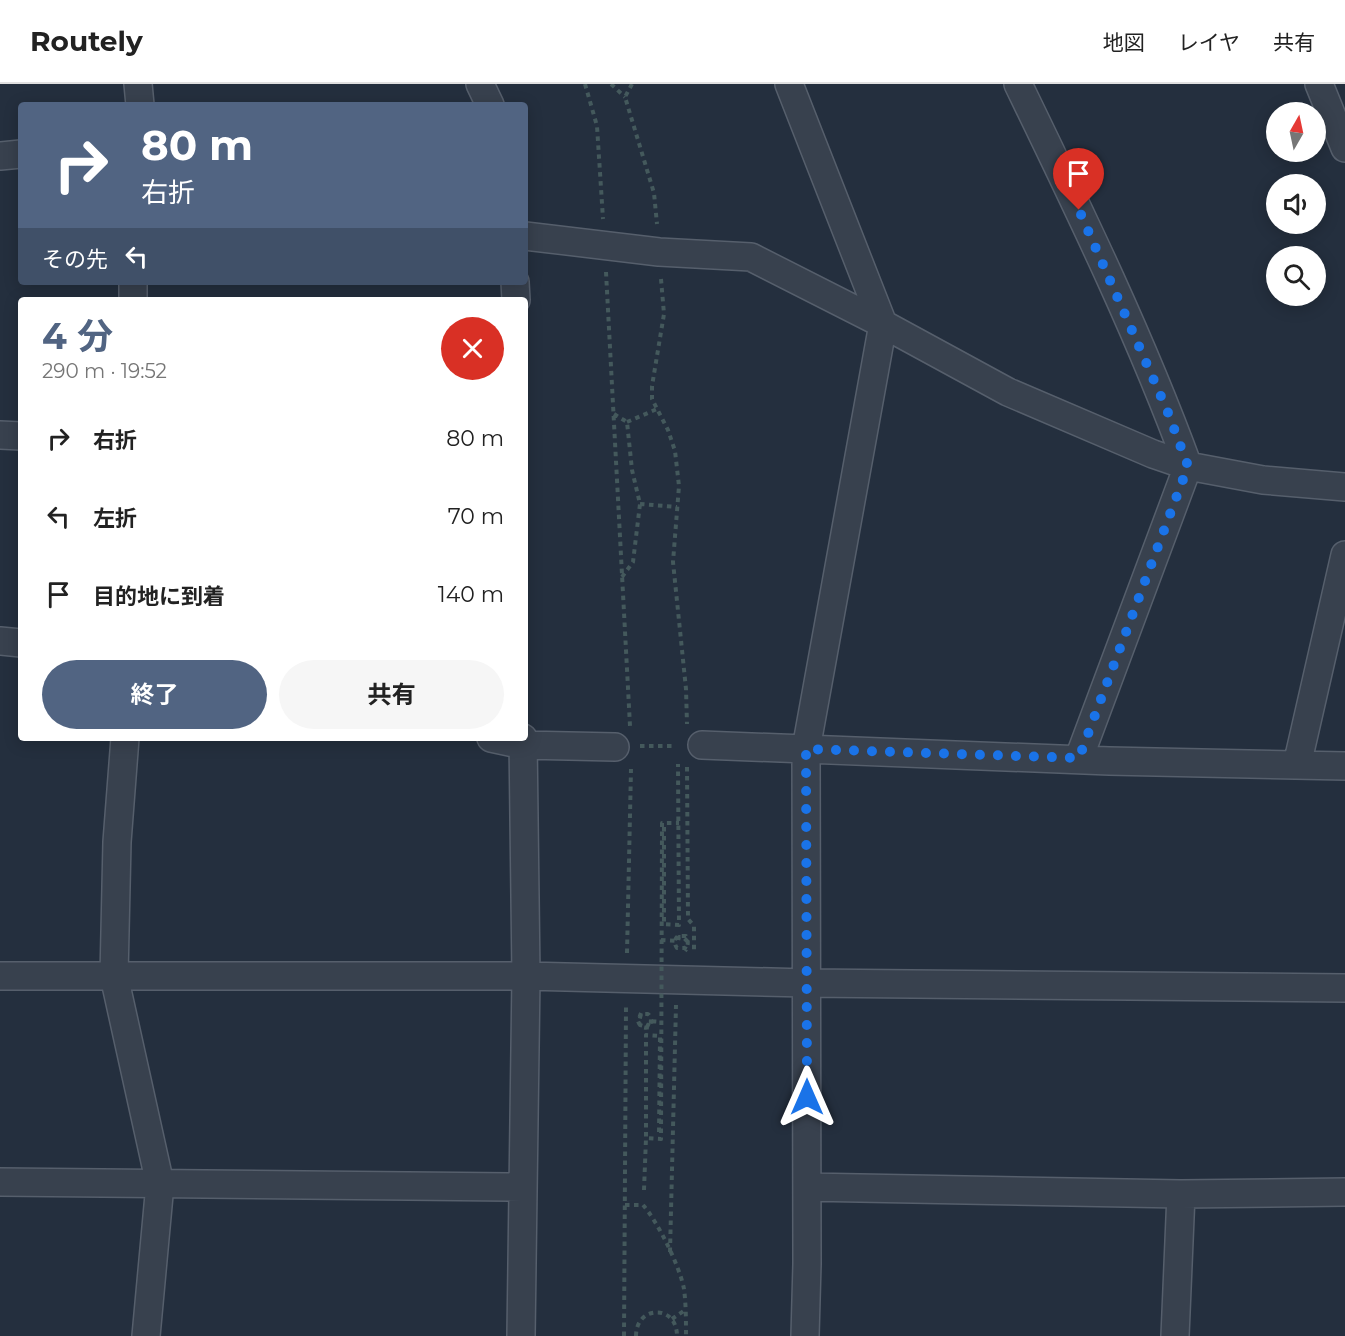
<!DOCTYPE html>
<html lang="ja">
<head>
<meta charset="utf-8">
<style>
	body { margin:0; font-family:Montserrat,"Noto Sans JP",sans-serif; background:#f6f6f6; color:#222; height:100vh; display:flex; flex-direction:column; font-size:22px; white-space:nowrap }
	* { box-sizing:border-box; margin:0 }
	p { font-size:20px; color:#767676 }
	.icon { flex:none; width:33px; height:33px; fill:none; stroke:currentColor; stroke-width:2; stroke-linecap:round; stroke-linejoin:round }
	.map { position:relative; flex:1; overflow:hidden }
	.side { position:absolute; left:18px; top:213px; width:510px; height:444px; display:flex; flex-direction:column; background:#fff; border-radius:6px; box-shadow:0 3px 15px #0003 }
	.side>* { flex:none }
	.top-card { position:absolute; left:18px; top:18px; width:510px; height:183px; border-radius:6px; box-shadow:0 3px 15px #0003; background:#516482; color:#fff; overflow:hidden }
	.needle { width:39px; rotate:9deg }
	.tools { position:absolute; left:1266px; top:18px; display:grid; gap:12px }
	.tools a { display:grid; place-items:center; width:60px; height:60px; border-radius:50%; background:#fff; box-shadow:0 3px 15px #0003; font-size:30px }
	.pin { position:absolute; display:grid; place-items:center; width:51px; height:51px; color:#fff; margin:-62px -26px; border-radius:50% 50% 50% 0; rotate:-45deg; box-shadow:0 0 6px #0007 }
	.pin .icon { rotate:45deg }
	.me { position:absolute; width:66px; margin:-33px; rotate:0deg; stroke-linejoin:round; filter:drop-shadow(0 0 4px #0008) }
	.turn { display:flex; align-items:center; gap:21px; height:126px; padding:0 24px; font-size:27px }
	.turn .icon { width:78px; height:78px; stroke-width:2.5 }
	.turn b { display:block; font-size:42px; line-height:51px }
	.then { display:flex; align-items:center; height:57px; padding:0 24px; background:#0003; gap:12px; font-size:22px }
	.round { display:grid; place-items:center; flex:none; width:63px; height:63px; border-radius:32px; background:#f6f6f6 }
	.headline { display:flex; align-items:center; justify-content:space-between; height:102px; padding:0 24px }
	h1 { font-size:36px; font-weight:700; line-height:45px; color:#516482 }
	.primary-button { display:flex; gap:12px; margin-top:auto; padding:12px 24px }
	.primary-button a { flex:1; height:69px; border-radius:36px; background:#516482; color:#fff; font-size:24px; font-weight:700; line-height:69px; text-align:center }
	.primary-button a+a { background:#f6f6f6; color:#222 }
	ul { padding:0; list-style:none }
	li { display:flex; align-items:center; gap:18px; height:78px; padding:0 24px }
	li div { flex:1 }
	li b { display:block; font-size:22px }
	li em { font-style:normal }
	header { display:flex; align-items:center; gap:36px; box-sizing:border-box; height:84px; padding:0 30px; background:#fff; border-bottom:2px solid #e0e0e0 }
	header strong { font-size:28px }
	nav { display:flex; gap:33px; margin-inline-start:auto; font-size:21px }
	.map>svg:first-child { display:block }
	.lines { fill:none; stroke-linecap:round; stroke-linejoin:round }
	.street-casing { stroke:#565f6c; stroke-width:30 }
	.path { stroke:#44595c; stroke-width:4; stroke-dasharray:4.5 4.5; stroke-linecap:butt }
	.street { stroke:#38414e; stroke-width:27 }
	.path-bridge { stroke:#44595c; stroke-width:4; stroke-dasharray:4.5 4.5; stroke-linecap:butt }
	.route { stroke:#1a73e8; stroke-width:10; stroke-dasharray:0 18 }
</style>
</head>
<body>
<header>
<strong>Routely</strong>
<nav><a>地図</a><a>レイヤ</a><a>共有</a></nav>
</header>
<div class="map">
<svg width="1345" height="1252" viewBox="0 0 1345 1252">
	<rect width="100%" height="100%" fill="#242f3e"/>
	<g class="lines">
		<g class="street-casing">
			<path id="street" d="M138,0L140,21
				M480,0L490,21
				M789,0L883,240L806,665L807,1180L805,1252
				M1018,0C1079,126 1140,251 1188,382L1079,674
				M1319,0L1345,64
				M0,72L21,70
				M525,152L659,168L751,173L883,240L1008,308L1153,370L1188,382L1263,396L1345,403
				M515,198L516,216
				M133,216V198
				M0,351L21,352
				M0,557L21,559
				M125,654L117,758L114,892L160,1100L146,1252
				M491,654L523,661L615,663
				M702,661L1109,677L1345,682
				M1297,681L1345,471
				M0,892H526L807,899L1345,904
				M0,1098L522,1103
				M807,1103L1181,1110L1345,1108
				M521,1252L526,892L523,654
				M1175,1252L1181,1110"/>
		</g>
		<path class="path" d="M585,0L597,42L603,135
			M611,0L625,13
			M632,0L625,13L654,109L657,140
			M606,188L630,642
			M661,195L664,230L652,302V315L668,346L675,367L679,402L673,478L686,605L687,640
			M614,330L627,338L632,386L640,420L633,478L622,493
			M627,338L657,325
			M640,420L677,423
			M640,662H675
			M687,683L688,835L694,842V868
			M664,743V840L679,841L678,680
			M661,856L678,857L679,853L684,854L687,857L686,862L685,864H677C674,860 674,855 678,852H686C689,857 688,863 685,867
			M627,869L631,685
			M641,929L638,937C640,943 644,945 650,943C651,938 652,933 648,930H641L639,938L640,941L647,943L650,937L661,938
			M644,1106L646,1054
			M625,1121H643C658,1138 680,1183 684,1205C686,1220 686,1237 686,1252
			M670,1168L676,921
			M672,1235L685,1226
			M624,1252L626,922
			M636,1252C636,1221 677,1220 677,1252"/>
		<use href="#street" class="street"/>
		<path class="path-bridge" d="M659,1048L660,952L646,951V1054L661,1055L662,739H679"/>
	</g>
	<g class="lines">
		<path class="route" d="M807,1013L806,665L1079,674L1188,382L1167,326L1079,126"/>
	</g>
</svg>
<div class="tools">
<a><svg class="needle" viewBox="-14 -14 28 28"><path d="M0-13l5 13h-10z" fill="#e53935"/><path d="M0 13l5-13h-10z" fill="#767676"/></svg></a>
<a><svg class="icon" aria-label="sound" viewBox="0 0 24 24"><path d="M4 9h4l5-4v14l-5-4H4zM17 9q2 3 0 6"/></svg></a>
<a><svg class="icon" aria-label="search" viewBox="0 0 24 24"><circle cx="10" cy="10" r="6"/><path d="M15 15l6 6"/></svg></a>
</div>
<div class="pin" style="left:1079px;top:126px;background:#d93025"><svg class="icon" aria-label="arrive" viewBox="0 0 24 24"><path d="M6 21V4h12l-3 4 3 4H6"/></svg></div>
<svg class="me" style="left:807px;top:1013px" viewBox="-20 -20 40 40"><path d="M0-17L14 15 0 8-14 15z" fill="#1a73e8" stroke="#fff" stroke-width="4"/></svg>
<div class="top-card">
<div class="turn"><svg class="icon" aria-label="right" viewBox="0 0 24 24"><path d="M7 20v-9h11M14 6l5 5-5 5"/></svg><div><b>80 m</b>右折</div></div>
<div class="then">その先<svg class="icon" aria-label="left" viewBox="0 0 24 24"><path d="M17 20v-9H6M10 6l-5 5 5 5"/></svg></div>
</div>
<section class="side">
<div class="headline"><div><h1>4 分</h1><p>290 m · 19:52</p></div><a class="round" style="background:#d93025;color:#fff"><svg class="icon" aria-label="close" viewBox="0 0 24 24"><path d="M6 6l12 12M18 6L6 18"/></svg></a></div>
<ul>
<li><svg class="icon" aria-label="right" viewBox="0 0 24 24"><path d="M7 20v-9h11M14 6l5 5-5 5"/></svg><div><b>右折</b></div><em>80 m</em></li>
<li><svg class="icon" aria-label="left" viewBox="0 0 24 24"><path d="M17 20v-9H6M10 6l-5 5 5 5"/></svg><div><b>左折</b></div><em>70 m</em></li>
<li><svg class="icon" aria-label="arrive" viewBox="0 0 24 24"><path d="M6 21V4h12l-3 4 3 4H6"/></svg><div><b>目的地に到着</b></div><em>140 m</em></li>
</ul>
<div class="primary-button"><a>終了</a><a>共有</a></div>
</section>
</div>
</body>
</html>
